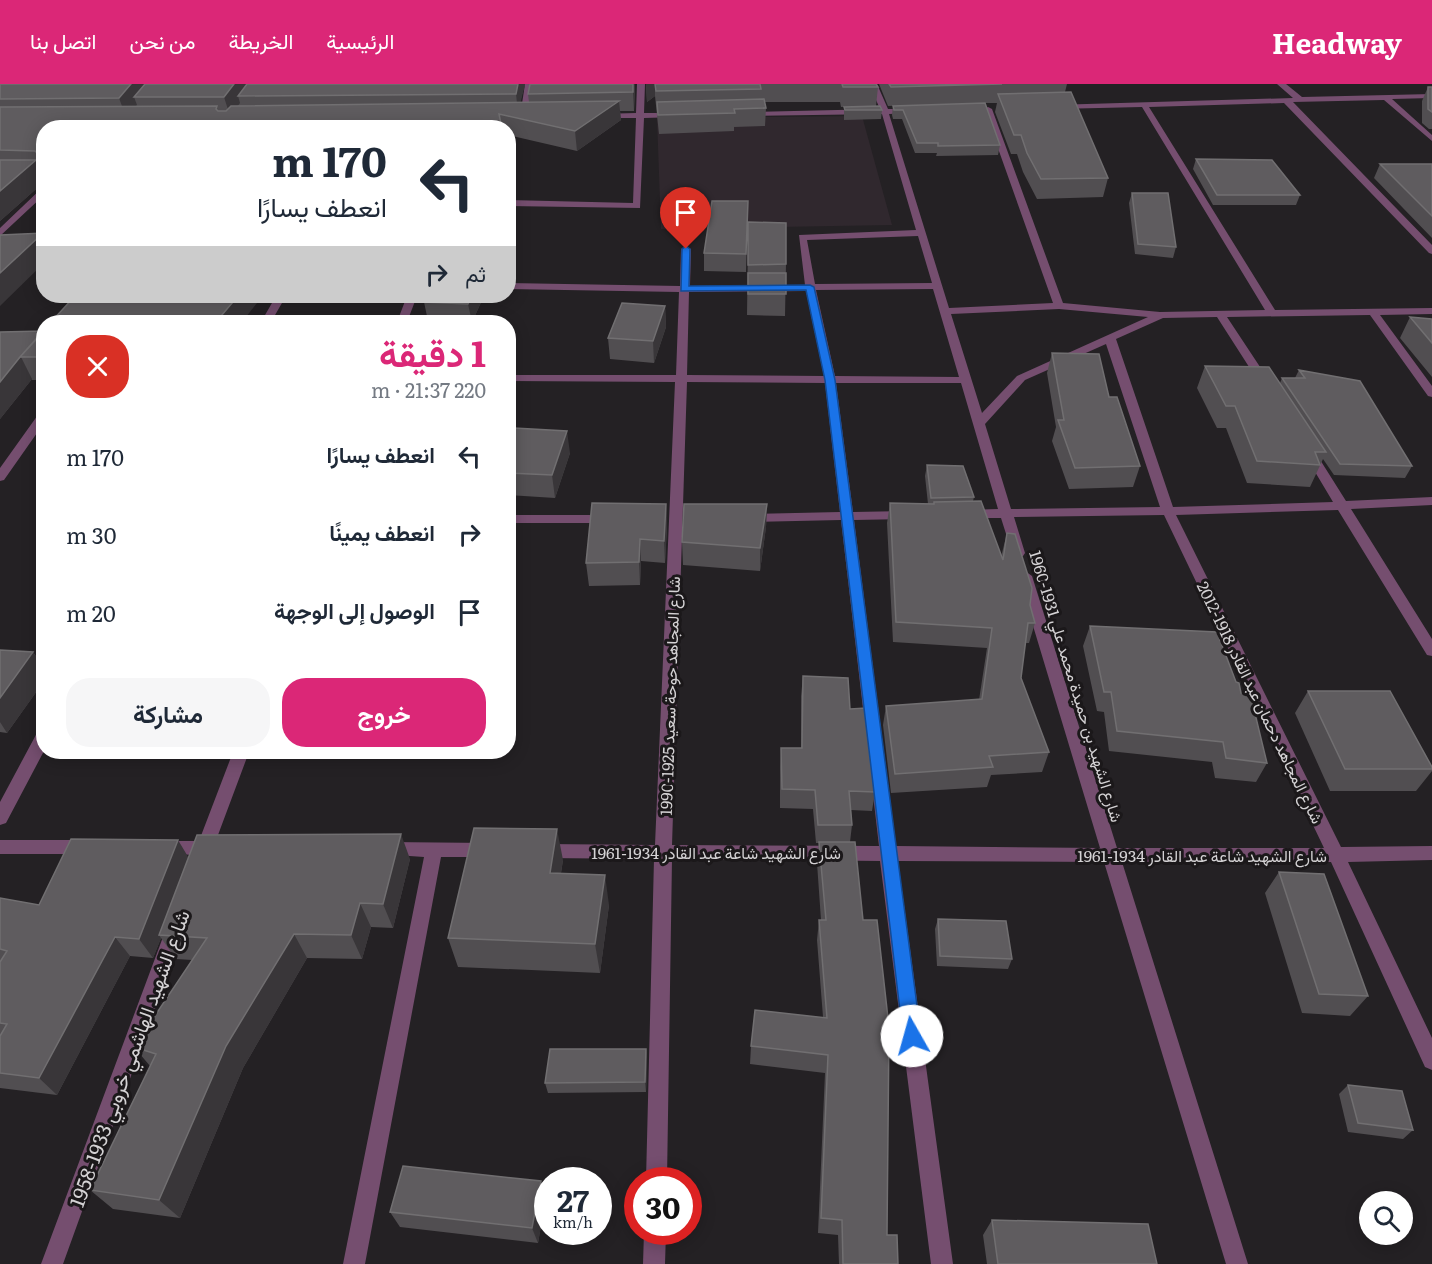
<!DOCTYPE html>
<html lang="ar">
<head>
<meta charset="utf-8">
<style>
	body { margin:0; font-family:Literata,Vazirmatn,serif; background:#f6f6f7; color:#1f2937; direction:rtl; height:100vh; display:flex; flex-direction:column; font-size:22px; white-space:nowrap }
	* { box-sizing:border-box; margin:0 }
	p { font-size:20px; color:#747a83 }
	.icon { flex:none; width:33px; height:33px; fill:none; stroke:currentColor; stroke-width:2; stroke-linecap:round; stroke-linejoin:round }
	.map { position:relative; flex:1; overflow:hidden; direction:ltr }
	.side { position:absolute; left:36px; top:231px; width:480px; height:444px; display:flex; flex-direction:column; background:#fff; border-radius:24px; box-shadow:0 3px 15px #0003; direction:rtl }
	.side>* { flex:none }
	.guide { position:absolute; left:36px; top:36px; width:480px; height:183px; border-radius:24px; box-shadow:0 3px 15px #0003; direction:rtl; background:#fff; color:#1f2937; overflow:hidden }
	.buttons { position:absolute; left:1359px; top:1107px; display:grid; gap:12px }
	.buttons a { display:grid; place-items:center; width:54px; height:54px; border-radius:50%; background:#fff; box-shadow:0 3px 15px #0003; font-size:30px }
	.speed { position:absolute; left:534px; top:1083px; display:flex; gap:12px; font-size:30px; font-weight:700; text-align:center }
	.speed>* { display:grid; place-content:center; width:78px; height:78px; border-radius:50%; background:#fff; box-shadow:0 3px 15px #0003; line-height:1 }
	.speed small { font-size:15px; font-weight:400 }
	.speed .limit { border:9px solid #d22; background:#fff; color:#111 }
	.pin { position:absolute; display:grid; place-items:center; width:51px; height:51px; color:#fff; margin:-62px -26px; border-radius:50% 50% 50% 0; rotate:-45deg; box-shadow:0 0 6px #0007 }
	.pin .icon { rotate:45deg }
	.me { position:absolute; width:66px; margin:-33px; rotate:353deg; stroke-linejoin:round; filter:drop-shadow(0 0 4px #0008) }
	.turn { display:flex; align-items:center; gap:21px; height:126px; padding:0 30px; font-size:27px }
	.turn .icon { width:78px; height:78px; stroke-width:2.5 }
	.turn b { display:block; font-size:42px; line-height:51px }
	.then { display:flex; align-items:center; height:57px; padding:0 30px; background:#0003; gap:12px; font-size:22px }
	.round { display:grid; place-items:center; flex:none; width:63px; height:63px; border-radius:24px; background:#f6f6f7 }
	.overview { display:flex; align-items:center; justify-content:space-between; height:102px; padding:0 30px }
	h1 { font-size:36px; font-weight:700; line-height:45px; color:#db2777 }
	.cta { display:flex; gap:12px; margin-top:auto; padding:12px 30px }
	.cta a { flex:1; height:69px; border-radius:24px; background:#db2777; color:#fff; font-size:24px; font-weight:700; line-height:69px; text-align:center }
	.cta a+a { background:#f6f6f7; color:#1f2937 }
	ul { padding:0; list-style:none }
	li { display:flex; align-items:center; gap:18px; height:78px; padding:0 30px }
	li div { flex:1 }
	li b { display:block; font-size:22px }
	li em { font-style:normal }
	header { display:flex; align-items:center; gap:36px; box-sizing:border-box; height:84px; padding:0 30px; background:#db2777; color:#fff }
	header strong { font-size:28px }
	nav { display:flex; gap:33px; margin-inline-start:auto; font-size:21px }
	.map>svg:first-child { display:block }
	.built { fill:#30282e }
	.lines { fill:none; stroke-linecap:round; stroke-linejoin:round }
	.street { fill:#754e6f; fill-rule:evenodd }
	.wall { fill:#514e51 }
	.shaded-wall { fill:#393639 }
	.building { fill:#5f5c5f; stroke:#716f71; stroke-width:1.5 }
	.route { fill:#1a73e8; stroke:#114b97; stroke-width:1.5 }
	.labels { text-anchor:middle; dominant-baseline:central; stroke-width:6; stroke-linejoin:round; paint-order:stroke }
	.street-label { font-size:16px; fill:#d4d2d4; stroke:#1b181a }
	.near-street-label { font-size:20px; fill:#d4d2d4; stroke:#1b181a }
</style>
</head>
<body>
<header>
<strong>Headway</strong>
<nav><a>الرئيسية</a><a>الخريطة</a><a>من نحن</a><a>اتصل بنا</a></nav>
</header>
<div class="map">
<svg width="1432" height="1180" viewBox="0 0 1432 1180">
	<rect width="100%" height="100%" fill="#242124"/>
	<path class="built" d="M862,32L892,141L661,145L657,34Z"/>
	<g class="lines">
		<path class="street" d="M525,0H533L528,33L524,35L520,33Z
			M637,0H645L644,29H678L682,31L678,33L644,34L640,124L508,122V116L633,119L636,34H600L596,32L600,30L636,29Z
			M869,0H877L888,25H912L916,27L912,29L889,30L949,224L1053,219L984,25L988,23L992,25L1063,219L1160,228L1265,226L1142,23L1056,25H1053V21L1293,14L1277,0H1286L1302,13L1432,10V14L1392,15L1432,51V57L1384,16L1293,18L1432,161V170L1429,169L1284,19L1149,23L1275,226L1432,224V230L1380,231L1432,302V313L1428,312L1370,231L1227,233L1270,298L1264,301L1260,300L1217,233L1163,234L1116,255L1173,423L1333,418L1302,366L1308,362L1312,363L1346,417L1432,413V421L1351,425L1432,555V572L1427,571L1338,426L1176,431L1341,763L1432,762V776L1348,778L1432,954V986L1425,983L1331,778H1122L1248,1180H1226L1104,778L898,777L953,1180H931L880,777L672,775L667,1096H646L654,775L543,774L537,772L534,767L537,762L543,760L655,761L675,298L508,297V291H676L679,208L508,205V199L680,202L681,165L686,162L691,165L690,202L805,201L799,151L916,146L882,30L747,32L743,30L747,28L880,25ZM918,152L932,199L815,200L807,156ZM933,205L959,293L835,292L816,206ZM806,207L824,292L687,291L689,208ZM1059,225L1148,233L1017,292L982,329L951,230ZM1106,260L1160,423L1011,425L985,340L1025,296ZM687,298L825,299L840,428L748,430L741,434L748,438L841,436L879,762L672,761ZM836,299H961L998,425L964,426L958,430L964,434H1001L1013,472H1023L1025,469L1014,433L1164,431L1324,764H1117L1032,492L1025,487L1018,492L1100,764L896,762L854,436L907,435L913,431L907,427L853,428Z
			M44,102V111L0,152V144Z
			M276,212H286L271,238H261Z
			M407,212H417L407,238H397Z
			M44,327V339L4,396L0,397V384L40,328Z
			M508,431H610L617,435L610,439H508Z
			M44,645V667L6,739L0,741V718L38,647Z
			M233,668H249L215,759L219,764L216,769L203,776L195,771L156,769L153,764L156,759L162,757H199Z
			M0,756H87L93,758L96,763L93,768L87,770H0Z
			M387,758L489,759L495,761L498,766L495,771L489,773H441L365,1180H343L424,773L381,770L378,765L381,760Z
			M175,837L181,839L184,845L63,1180H41L166,845L169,839Z
			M644,1148H666L665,1180H643Z"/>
	</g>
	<path class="wall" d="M0,0H525L520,18H529L528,10L530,0H635L634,27H620L621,36L577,67L508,51V44H44V92L41,87L44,98L0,137Z
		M646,0H876L878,3L876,22L841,23L840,18H764L766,24L765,42L734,43V47L659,50L655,12L647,18Z
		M879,0H1067L1065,8L1108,94L1103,113L1037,115L1023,88L1017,70H1011L995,28L997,19H985L1000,61L998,71L936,72L937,69H915L902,35H893L892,31L893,22L921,21L888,22Z
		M1428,3H1432V45H1429L1422,39V17Z
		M844,23L882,26L881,35L844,36Z
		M1196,75L1300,111L1296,121H1213L1193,85Z
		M1380,80H1432V154L1374,94Z
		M1132,109L1176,163L1173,174L1135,170L1129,119Z
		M748,117L746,188L704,187V169Z
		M748,156L786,180L785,232L747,231Z
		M428,212H484L472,238L428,237L424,218Z
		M665,222L666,243L654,279L610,275L608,254Z
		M1410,233L1432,235V293L1400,254Z
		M44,247V296H32V295L0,335V248Z
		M1052,269L1140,382L1133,403L1069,405L1052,357L1056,343L1047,289Z
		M1205,282L1280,299L1282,294H1295L1299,286L1412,382L1405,394L1334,391L1323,375L1310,403L1247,399L1226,344H1217L1197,304Z
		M508,358L570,369L555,414L508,411Z
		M927,381L974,413L973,417L1001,473L1007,449L1035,539L1029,559H1025L1021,594L1049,668L1042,688L991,691L987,703L891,709L883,641L886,622L979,616L987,564L893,558L887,439L890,419L928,420L925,392Z
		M666,420L667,442L665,479L641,477L640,501L589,502L586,479Z
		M767,420L766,443L760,487L683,481L682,458Z
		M1090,542L1236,598L1267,679L1256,698L1215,694L1212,678L1109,667L1104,628L1097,627L1083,562Z
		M0,566L33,568L44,584V597L7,649L0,648Z
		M803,592L850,625L875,708L872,727L851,726L852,741L850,758L887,1151L898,1180H839L838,1151L818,1149L825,989L750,980L751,962L823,933L817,856L819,836H821L817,779L819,759H816L813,725L780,724V683L781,664H801V612Z
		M1308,607L1432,683V687L1416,707H1330L1295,629Z
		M189,773L410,775L393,844L371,843L362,875L307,874L243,984L180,1134L113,1125L90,1106L150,982L134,963L192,876L176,875L161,854L153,874L130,872L57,1011L0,1004V814L39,821Z
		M563,776L561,789L609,821L600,889L458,883L448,854Z
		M1279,788L1368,912L1350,932L1302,929L1265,809Z
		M938,835L1012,875L1008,885L937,882L935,845Z
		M646,965L647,975L646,1008L548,1009L545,999Z
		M1348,1001L1413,1046L1403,1055L1348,1048L1339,1010Z
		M541,1097L546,1113L538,1159L400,1143L390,1128Z
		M992,1136L1157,1180H987L983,1151Z"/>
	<path class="shaded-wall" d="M131,0H155L134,13L137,21L126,33L119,14Z
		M234,0H253L238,12L240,19L230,32L224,13Z
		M518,0H525L518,29L516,10Z
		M633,0H635L634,27L633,8Z
		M646,0H655V12L647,18Z
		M619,17L621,36L577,67L575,47Z
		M370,37L371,44H364Z
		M44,70V92L37,76Z
		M36,76L44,92V98L0,137V107Z
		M43,149L44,179L0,222V189Z
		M238,212H260L261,214L242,238H216Z
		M472,212H484L472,238L468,220Z
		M665,222L666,243L654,279L653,257Z
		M21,273L32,295L0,335V298Z
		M567,347L570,369L555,414L552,391Z
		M666,420L667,442L665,479L664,457Z
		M767,420L766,443L760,487V464Z
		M640,455L641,477L640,501L639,478Z
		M33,568L44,584V597L7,649L0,638V614Z
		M557,745L563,776L556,819L550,789Z
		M401,750L410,775L393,844L383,820Z
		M178,756L190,776L159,851L161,854L153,874L139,855Z
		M605,791L609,821L600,889L595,860Z
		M360,819L371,843L362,875L351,851Z
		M294,850L307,874L243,984L180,1134L159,1116L226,962Z
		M115,853L130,872L57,1011L39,994Z
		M646,965L647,975L646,1008L645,998Z
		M541,1097L546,1113L538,1159L532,1144Z"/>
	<path class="building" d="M0,0H131L119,14L0,15Z
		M145,0H234L224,13H134Z
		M247,0H518L516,10L238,12Z
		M530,0H633V8L528,10Z
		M655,0H760L761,5L656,7Z
		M842,0H876L878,3H843Z
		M889,0H1002L891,3Z
		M1428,3H1432V28L1428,25Z
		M1071,8L1108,94L1041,95L1027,69L1021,51H1014L998,10Z
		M764,15L766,24L734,25L735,29L658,31L657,18Z
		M619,17L575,47L499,30L501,40L370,37L364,44H44V70L37,76V69L35,67L0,66V23L217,22L216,25L218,27H226L231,22Z
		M985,19L1000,61L938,62V59H917L903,26H894L893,22Z
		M880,22L882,26H845L844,23Z
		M1196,75L1272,76L1300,111H1217Z
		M0,76H36L0,107Z
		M1380,80H1432V132Z
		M1132,109H1168L1176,163L1138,160Z
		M712,117H748L746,170L704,169Z
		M748,138L786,139V180L748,181Z
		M43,149L0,189V151Z
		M748,189H786V210H748Z
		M75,212H238L216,238H51Z
		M428,212H472L468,220L424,218Z
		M622,219L665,222L653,257L608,254Z
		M1410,233L1432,235V259Z
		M43,247L20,273L0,298V248Z
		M44,247V273H20Z
		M1052,269L1099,270L1109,313H1117L1140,382L1075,384L1058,336H1064Z
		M1205,282L1269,283L1326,368H1315L1320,381L1257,377L1235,322H1226Z
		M1299,286L1360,297L1412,382L1340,380L1282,294H1305Z
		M514,344L567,347L552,391L508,389V358Z
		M927,381L963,382L974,413L931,414Z
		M981,417L1003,476L1007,449L1015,450L1032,504L1030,521L1035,539H1028L1021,594L1049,668L989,672L993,683L895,690L886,622L982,615L992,544L896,538L890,419L934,420V418Z
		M592,419L666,420L664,457L640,455L639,478L586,479Z
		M684,420H767L760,464L682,458Z
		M1090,542L1217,548L1236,598L1239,599L1241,609H1250L1267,679L1226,674L1223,658L1117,647L1111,608H1104Z
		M0,566L33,568L0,614Z
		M803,592L848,594L850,625L866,624L875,708L849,707L852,741H818L815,706L782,705L781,664H802Z
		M1308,607H1390L1432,683V685H1345Z
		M474,744L557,745L550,789L605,791L595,860L448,854Z
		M401,750L383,820L360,819L351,851L294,850L226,962L159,1116L90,1106L156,970L134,963L207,854L159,851L197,751Z
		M71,755L178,756L139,855L115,853L39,994L0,989V952L7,940L0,939V878L7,867L0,865V814L39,821Z
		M819,758H855L863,836H877L889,943L887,1151H897L898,1180H843L842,1136L821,1134L828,971L751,962L755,926L827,934L819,836H826Z
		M1279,788L1324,790L1368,912L1319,910Z
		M938,835L1006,837L1012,875L940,872Z
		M550,965H646L645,998L545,999Z
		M1348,1001L1402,1007L1413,1046L1358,1039Z
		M403,1082L541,1097L532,1144L390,1128Z
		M992,1136L1148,1140L1157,1180H998Z"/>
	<path class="route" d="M686,162L690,165L689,202L810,201L814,203L835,296L921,952L918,958L912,960L905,958L903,952L825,296L806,206L681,207L682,165Z"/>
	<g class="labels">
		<g class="street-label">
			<text transform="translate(1077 602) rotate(73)">شارع الشهيد بن حميدة محمد علي 1931-1960</text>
			<text transform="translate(669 612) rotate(-88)">شارع المجاهد حوحة سعيد 1925-1990</text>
			<text transform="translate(1261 618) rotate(64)">شارع المجاهد دحمان عبد القادر 1918-2012</text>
			<text x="716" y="768">شارع الشهيد شاعة عبد القادر 1934-1961</text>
			<text x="1202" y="771">شارع الشهيد شاعة عبد القادر 1934-1961</text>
		</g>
		<g class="near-street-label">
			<text transform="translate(128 974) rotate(-70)">شارع الشهيد الهاشمي خروبي 1933-1958</text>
		</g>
	</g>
</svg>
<div class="buttons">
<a><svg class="icon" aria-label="search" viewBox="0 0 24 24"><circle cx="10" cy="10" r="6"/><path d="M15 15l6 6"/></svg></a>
</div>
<div class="speed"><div>27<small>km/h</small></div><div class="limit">30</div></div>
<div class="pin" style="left:686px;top:165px;background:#d93025"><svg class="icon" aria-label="arrive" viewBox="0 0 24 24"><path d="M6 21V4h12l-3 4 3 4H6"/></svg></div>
<svg class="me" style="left:912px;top:952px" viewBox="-20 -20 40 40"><circle r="19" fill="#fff"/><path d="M0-13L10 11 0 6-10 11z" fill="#1a73e8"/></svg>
<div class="guide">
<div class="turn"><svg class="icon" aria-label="left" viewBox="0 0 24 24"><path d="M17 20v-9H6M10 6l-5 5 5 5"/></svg><div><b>170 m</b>انعطف يسارًا</div></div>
<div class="then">ثم<svg class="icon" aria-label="right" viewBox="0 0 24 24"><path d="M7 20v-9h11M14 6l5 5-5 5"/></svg></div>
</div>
<section class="side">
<div class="overview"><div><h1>1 دقيقة</h1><p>220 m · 21:37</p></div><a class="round" style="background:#d93025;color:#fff"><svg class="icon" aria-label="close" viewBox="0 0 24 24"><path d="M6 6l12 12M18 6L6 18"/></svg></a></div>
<ul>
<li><svg class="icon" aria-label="left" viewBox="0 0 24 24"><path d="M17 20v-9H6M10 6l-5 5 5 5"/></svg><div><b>انعطف يسارًا</b></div><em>170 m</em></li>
<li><svg class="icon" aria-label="right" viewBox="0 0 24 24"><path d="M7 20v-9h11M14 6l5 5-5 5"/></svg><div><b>انعطف يمينًا</b></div><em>30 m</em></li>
<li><svg class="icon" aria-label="arrive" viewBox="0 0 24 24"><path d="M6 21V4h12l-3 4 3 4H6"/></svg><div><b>الوصول إلى الوجهة</b></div><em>20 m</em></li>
</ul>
<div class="cta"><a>خروج</a><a>مشاركة</a></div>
</section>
</div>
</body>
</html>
